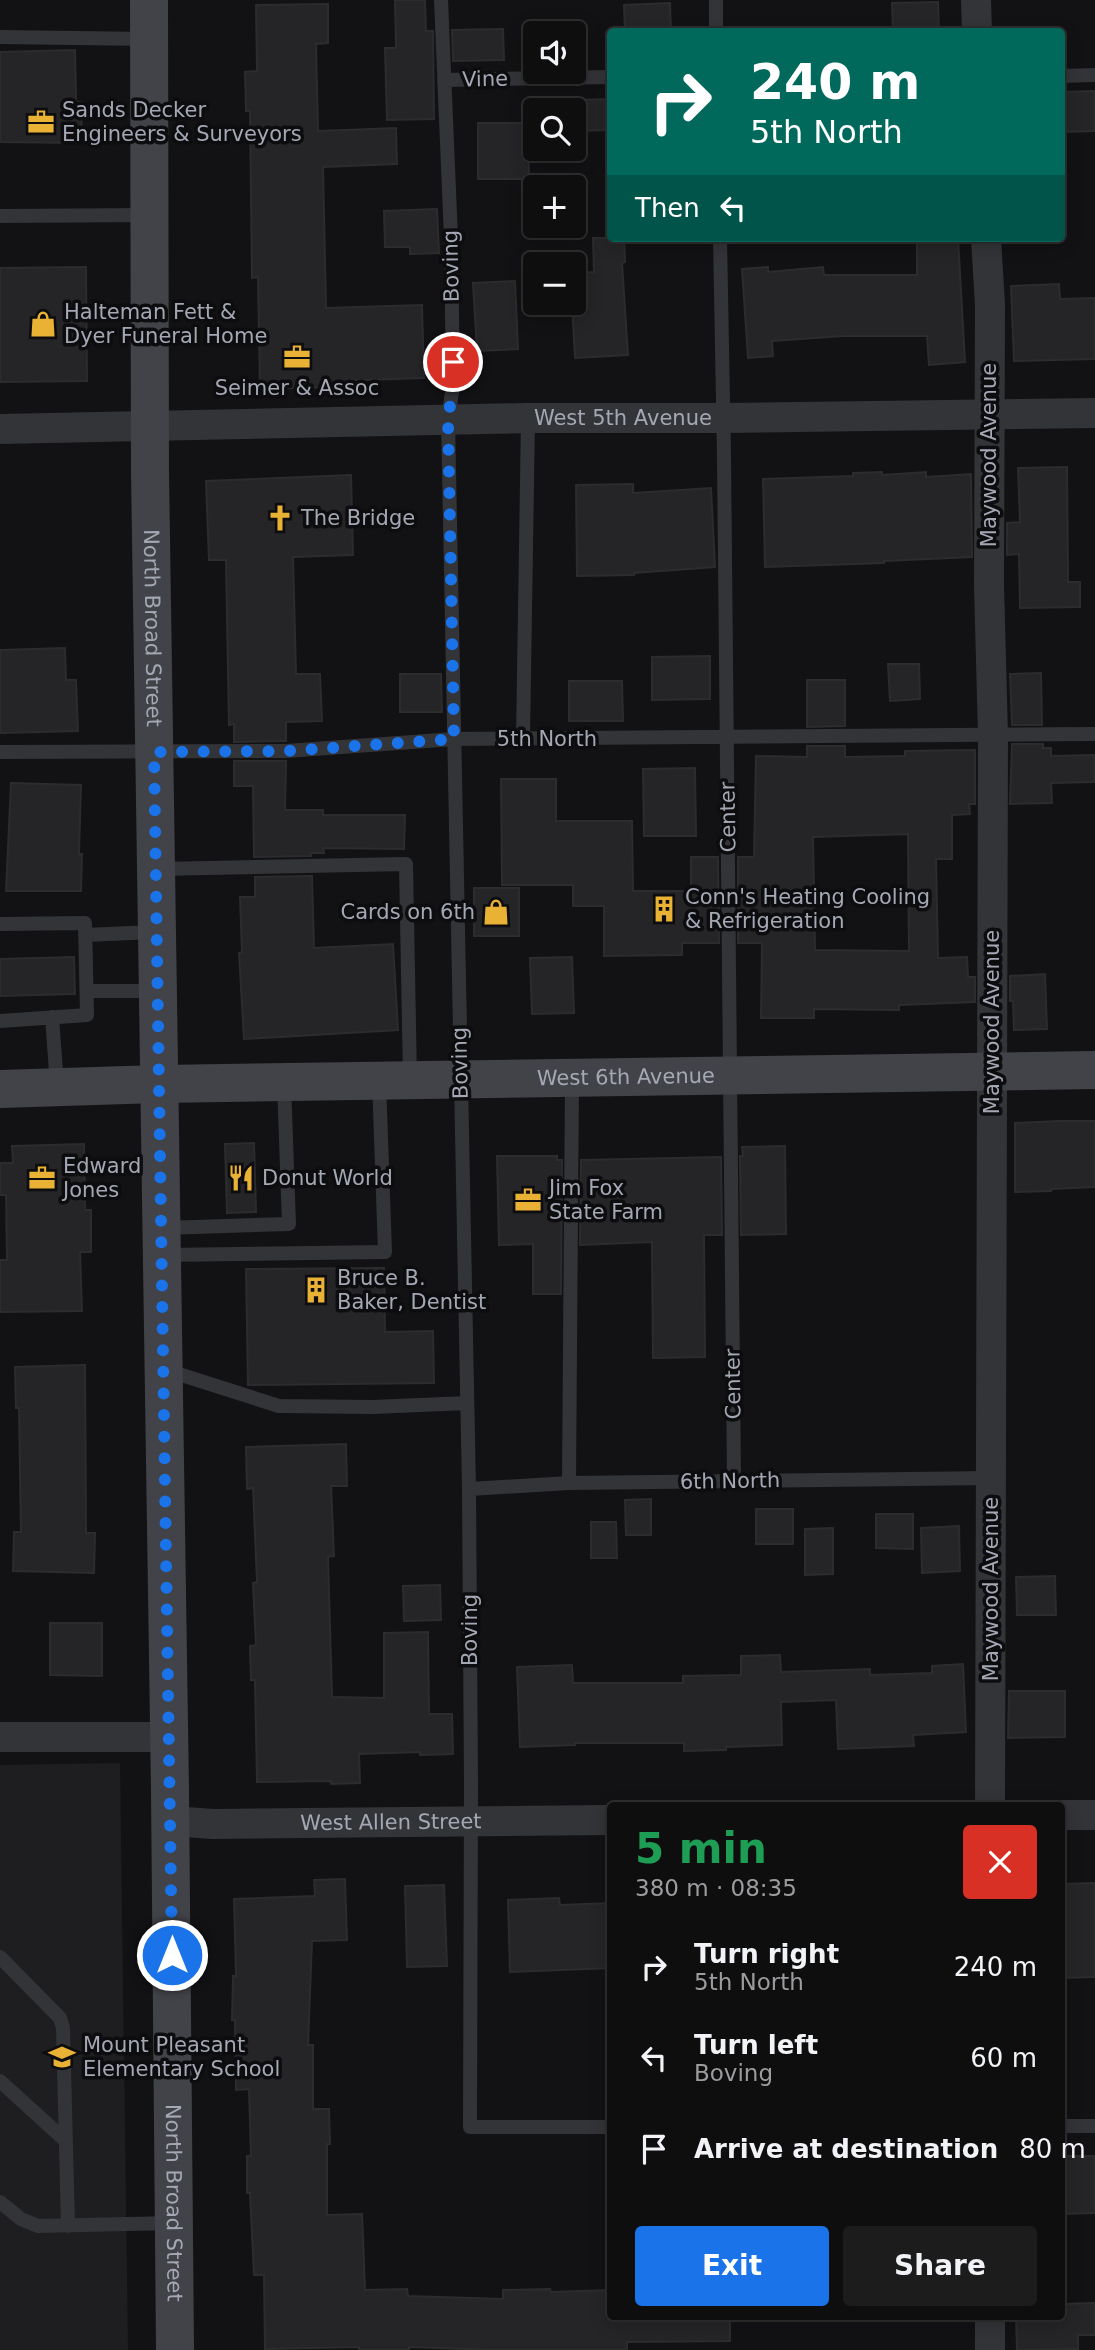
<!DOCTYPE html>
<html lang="en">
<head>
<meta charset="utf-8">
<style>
	body { margin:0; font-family:"DejaVu Sans",sans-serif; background:#1c1c1d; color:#f1f3f6; height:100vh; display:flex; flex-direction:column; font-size:26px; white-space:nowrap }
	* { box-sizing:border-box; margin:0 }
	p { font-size:23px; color:#9b9c9e }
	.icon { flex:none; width:38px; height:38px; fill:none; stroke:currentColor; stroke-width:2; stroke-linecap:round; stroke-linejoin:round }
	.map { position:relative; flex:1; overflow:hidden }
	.sheet { position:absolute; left:607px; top:1802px; width:458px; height:518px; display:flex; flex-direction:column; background:#0e0e0f; border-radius:7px; box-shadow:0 4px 18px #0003,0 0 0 2px #2e2e2f }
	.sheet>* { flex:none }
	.guide { position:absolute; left:607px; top:28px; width:458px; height:214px; border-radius:7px; box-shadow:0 4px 18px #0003,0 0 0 2px #2e2e2f; background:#00695c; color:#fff; overflow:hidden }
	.buttons { position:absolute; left:523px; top:21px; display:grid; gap:14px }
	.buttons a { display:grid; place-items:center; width:63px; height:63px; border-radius:7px; background:#0e0e0f; box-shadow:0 4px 18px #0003,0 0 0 2px #2e2e2f; font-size:35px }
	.pin { position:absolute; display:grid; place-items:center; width:60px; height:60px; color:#fff; margin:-30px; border:4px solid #fff; border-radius:50%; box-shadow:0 2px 7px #0007 }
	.me { position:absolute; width:77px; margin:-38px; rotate:0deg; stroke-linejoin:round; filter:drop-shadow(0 0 5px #0008) }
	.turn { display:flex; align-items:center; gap:24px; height:147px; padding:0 28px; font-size:32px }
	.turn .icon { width:91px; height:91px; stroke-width:2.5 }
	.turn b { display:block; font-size:49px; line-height:60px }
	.then { display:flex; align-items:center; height:66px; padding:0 28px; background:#0003; gap:14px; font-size:26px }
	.round { display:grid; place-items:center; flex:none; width:74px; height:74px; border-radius:7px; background:#1c1c1d }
	.summary { display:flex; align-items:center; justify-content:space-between; height:119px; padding:0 28px }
	h1 { font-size:42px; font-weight:600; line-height:52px; color:#1e9e55 }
	.primary-button { display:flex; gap:14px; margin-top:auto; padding:14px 28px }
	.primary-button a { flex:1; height:80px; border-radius:7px; background:#1a73e8; color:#fff; font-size:28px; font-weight:600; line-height:80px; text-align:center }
	.primary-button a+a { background:#1c1c1d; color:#f1f3f6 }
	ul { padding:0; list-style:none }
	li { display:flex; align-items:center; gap:21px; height:91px; padding:0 28px }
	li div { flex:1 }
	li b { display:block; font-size:26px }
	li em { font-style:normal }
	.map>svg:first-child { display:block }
	.built { fill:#1e1e20 }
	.building { fill:#252528; stroke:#2c2c2f; stroke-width:2; fill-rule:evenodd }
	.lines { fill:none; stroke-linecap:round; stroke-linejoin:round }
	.lane { stroke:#333438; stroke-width:14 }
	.street { stroke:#333438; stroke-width:30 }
	.secondary { stroke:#414348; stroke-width:38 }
	.route { stroke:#1a73e8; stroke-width:12; stroke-dasharray:0 21.6 }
	.labels { text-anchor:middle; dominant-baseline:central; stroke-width:7; stroke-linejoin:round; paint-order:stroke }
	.street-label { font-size:21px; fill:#a4a8b4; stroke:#0d0d0f }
	.poi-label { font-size:21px; fill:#a4a8b4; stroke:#0d0d0f; text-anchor:start }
</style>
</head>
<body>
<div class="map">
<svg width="1095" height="2350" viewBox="0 0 1095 2350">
	<rect width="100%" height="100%" fill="#121214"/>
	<path class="built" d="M120,1763L128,2350H0V1765Z"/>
	<path class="building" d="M395,0H425L426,31H433L434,119L387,120L385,48H396Z
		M938,2L939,32H893L892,3Z
		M670,3L671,32H625L624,5Z
		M328,4V43L316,44L318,131L396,128L397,164L323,167L326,308L422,305L424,378L334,381V387L260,389L258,277L252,278L250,111H246L245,72L257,71L256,5Z
		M503,29L504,60L453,61L452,30Z
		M75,50L76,102H82L81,143L0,142V52Z
		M1095,91V131L1062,132V92Z
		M611,99V130L574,131V110H544V101Z
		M478,123H528L529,179H478Z
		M437,209L439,253L410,254V247H385L384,211Z
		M593,238H624L625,262L622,263L628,355L575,358L572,303H574V273L594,272Z
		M917,238H958L965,362L929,365L927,336H843L772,341L773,356L748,358L742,269L768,267V272L823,267L824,275H917Z
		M86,267L87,381L0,382V268Z
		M515,281L518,349L477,351L473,283Z
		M1059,284L1060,299L1095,298V359L1014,361L1011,286Z
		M1067,467L1068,582H1080V607L1020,608L1019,554L1007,555V523L1020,522L1018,468Z
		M882,472V475L926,472V477L971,474L972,557L884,561V563L765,567L763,479L853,476V473Z
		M351,475L353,555L293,557L296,674H320L322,721L286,722V741L234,742V724L229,725L226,560H209L206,481Z
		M633,484V493L711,488L715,567L634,573V575L577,576L576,485Z
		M65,648L66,680H76L78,731L0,733V650Z
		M710,656V699L652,700V657Z
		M888,664H919L920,699L890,701Z
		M1041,673L1042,725H1012L1010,674Z
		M400,674H441L442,712H400Z
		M807,680H845V726L807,727Z
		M569,681H622L623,721H569Z
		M1012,744H1043V748H1051V756L1095,755V782L1051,783L1052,803L1010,804Z
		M807,746H845V757L905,756V751L975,750V804H969L970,814L952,815V859H936L938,958L967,957L968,977H975V1002L899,1005V1010L814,1009V1018H761L762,943H738V857H754L756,756L807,757ZM908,834L909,951L815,950L813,837Z
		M234,761H286L285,810H323V815H405L404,849L323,848L324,853H311V856L254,857L253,786H234Z
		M695,768L696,836H644L643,769Z
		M501,779H556V821H632L633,891H691V857H718L719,943H682V955L604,956V906H573V885H502Z
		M11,783L81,785L79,854H82L81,891H6Z
		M312,876L314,948L393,944L398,1030L244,1039L239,953L242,952L240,897H255V877Z
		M474,888H519V936H474Z
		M74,957L75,994L0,996V959Z
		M572,957L574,1013L532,1014L530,958Z
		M1045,974L1047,1029L1014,1030L1013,1001H1010V976Z
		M1060,1121H1095V1187L1051,1189V1191L1015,1192V1123Z
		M254,1143L256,1212L227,1213L225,1144Z
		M84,1144L85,1210H91V1252H80L82,1311L0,1312V1260H7L6,1195H0V1163H13L12,1146Z
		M785,1146L786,1234L741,1235L740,1156H743L742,1147Z
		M497,1156H557V1160H562L561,1294H533V1244L499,1245Z
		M721,1157L722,1235H704L705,1357L653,1358L652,1242L580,1245L581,1160Z
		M384,1268L385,1332L433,1331L434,1383L248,1385L246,1269Z
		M85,1365L86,1533H95L94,1573L13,1571L14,1532H21L19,1408H16L15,1367Z
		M346,1444L347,1486H331L334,1556L328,1557L332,1697L384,1698V1633L428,1632L429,1714H452L453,1754L420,1755V1752L359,1754L360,1783L331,1784V1781L257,1782L255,1680H251L250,1646L256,1645L253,1583L257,1582L253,1488L247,1489L246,1447Z
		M651,1499V1535H626L625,1500Z
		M756,1509H793V1544H756Z
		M876,1514H913V1549L876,1548Z
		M591,1522H616L617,1558H591Z
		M959,1526L960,1571L922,1573L921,1528Z
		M833,1528V1574L805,1575V1529Z
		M1055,1576L1056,1615H1017L1016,1577Z
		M440,1585L441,1620L404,1621L403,1586Z
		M50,1623H102V1676L50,1675Z
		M780,1655L781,1672L870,1669V1675L932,1673V1666L963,1664L966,1732L913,1735L914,1746L838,1749L836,1700L781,1702L782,1745L726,1747V1750L684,1751V1743H575V1745L520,1747L517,1667L572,1665L573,1683H683V1676L741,1675V1656Z
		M1009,1691H1065V1737L1008,1738Z
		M345,1879L347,1940L312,1941L308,2045H313V2109H329L330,2144H327V2215L362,2214L365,2290L407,2289L408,2296L503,2299V2290L550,2289L551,2292L611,2290V2317H730V2341L627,2342V2350H495L409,2347V2350H359V2347L265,2349L264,2275H254L250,2193H247V2156H251L249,2089L236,2090L235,2020H232L233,1976H236L234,1899L315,1896L314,1880Z
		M1095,1883V1977L1062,1978V1884Z
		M444,1885L447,1966L407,1967L405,1886Z
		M559,1898L560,1905L611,1903V1968L510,1972L508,1900Z
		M1062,2156H1095V2213L1062,2214Z
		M1095,2303V2335H1078V2349L1017,2350L1016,2317H1062V2304Z"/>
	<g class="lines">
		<path class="lane" d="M441,0L451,238L453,386L448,419L469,1489L471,1784L470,2127H611
			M716,0V32
			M0,37L149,39
			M1062,76L1095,75
			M444,80L611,77
			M0,216L148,215
			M720,238L724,456L734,1481
			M523,739L528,418
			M0,752L286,751L454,739L1095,734
			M159,869L406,864L410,1079
			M0,924L85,923L87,1015L0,1021
			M85,935L154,932
			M87,991H155
			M52,1017L57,1085
			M163,1228L289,1224L284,1083
			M164,1255L385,1252L379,1080
			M166,1370L279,1406L373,1407L467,1403
			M569,1483L572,1078
			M469,1489L569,1483L991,1478
			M0,1957L60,2018L63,2028L68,2226
			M0,2081L66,2141
			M1062,2126H1095
			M0,2202L21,2219L38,2226L172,2223"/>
		<g class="street">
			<path d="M976,0L977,32"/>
			<path d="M986,238L990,305L989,586L993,735L990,1806"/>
			<path id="s1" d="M0,429L528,418H723L1095,413"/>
			<path d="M0,1737H169"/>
			<path d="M1062,1815H1095"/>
			<path id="s2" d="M171,1821L213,1824L611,1820"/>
			<path d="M990,2350V2317"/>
		</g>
		<g class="secondary">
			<path id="s3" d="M149,0L150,472L170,1790L175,2350"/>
			<path id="s4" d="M0,1089L158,1084L1095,1070"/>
		</g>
	</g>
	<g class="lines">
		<path class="route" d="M172,1955L154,752L286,751L454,739L448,419L453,386V362"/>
	</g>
	<defs>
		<g id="office-bare" transform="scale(2.1)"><path d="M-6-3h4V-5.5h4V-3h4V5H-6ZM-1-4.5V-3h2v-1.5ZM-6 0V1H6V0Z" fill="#eab234" stroke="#0d0d0f" stroke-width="2.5" paint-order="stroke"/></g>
		<g id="shop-bare" transform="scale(2.1)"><path d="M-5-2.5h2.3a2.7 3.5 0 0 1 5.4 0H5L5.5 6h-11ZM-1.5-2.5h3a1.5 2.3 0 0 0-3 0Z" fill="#eab234" stroke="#0d0d0f" stroke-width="2.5" paint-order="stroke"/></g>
		<g id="church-bare" transform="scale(2.1)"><path d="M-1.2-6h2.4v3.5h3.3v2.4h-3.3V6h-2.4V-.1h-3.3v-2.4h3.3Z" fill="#eab234" stroke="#0d0d0f" stroke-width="2.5" paint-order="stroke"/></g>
		<g id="building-bare" transform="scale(2.1)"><path d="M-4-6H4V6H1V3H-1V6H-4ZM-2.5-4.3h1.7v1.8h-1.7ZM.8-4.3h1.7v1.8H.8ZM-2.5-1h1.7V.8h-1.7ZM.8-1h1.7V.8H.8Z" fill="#eab234" stroke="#0d0d0f" stroke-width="2.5" paint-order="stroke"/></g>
		<g id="restaurant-bare" transform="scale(2.1)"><path d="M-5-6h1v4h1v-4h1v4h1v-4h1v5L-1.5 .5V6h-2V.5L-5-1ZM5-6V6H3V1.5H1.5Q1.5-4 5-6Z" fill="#eab234" stroke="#0d0d0f" stroke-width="2.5" paint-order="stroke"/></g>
		<g id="school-bare" transform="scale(2.1)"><path d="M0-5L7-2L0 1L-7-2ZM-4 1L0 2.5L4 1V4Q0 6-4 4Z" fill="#eab234" stroke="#0d0d0f" stroke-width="2.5" paint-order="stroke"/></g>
	</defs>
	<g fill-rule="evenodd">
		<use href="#office-bare" x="41" y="122"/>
		<use href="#shop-bare" x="43" y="324"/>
		<use href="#office-bare" x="297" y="357"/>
		<use href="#church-bare" x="280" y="518"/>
		<use href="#building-bare" x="664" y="909"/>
		<use href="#shop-bare" x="496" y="912"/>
		<use href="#office-bare" x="42" y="1178"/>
		<use href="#restaurant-bare" x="241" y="1178"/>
		<use href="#office-bare" x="528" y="1200"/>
		<use href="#building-bare" x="316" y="1290"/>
		<use href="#school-bare" x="62" y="2057"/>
	</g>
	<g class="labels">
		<g class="street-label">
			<text transform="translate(485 79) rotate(-1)">Vine</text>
			<text transform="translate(451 266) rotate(-91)">Boving</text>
			<text stroke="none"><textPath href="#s1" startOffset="623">West 5th Avenue</textPath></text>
			<text transform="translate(989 455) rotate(-90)">Maywood Avenue</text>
			<text stroke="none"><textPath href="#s3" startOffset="628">North Broad Street</textPath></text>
			<text x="547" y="739">5th North</text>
			<text transform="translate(728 817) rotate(-91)">Center</text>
			<text transform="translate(992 1022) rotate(-90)">Maywood Avenue</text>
			<text transform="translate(460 1063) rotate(-91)">Boving</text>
			<text stroke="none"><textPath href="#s4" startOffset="626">West 6th Avenue</textPath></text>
			<text transform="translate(733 1384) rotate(-91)">Center</text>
			<text transform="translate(730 1481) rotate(-1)">6th North</text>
			<text transform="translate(991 1589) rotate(-90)">Maywood Avenue</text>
			<text transform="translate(470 1630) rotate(-90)">Boving</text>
			<text stroke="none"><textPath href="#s2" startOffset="220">West Allen Street</textPath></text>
			<text stroke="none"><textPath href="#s3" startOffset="2203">North Broad Street</textPath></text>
		</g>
		<g class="poi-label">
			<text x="62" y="110">Sands Decker<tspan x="62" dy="24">Engineers &amp; Surveyors</tspan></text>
			<text x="64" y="312">Halteman Fett &amp;<tspan x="64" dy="24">Dyer Funeral Home</tspan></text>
			<text x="297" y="388" text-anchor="middle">Seimer &amp; Assoc</text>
			<text x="301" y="518">The Bridge</text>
			<text x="685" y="897">Conn's Heating Cooling<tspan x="685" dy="24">&amp; Refrigeration</tspan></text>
			<text x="475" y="912" text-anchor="end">Cards on 6th</text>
			<text x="63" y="1166">Edward<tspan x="63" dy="24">Jones</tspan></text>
			<text x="262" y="1178">Donut World</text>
			<text x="549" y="1188">Jim Fox<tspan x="549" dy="24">State Farm</tspan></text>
			<text x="337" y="1278">Bruce B.<tspan x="337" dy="24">Baker, Dentist</tspan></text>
			<text x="83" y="2045">Mount Pleasant<tspan x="83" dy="24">Elementary School</tspan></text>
		</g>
	</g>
</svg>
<div class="buttons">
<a><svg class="icon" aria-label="sound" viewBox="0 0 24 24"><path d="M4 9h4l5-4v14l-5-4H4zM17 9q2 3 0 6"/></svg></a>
<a><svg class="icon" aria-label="search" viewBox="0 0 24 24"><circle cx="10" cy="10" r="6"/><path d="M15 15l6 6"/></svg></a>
<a>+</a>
<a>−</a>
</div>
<div class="pin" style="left:453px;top:362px;background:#d93025"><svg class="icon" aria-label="arrive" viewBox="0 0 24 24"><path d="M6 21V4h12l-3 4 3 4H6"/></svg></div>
<svg class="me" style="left:172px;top:1955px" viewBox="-20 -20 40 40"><circle r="17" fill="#1a73e8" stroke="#fff" stroke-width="3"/><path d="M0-11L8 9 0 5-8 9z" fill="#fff"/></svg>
<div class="guide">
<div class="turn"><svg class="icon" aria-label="right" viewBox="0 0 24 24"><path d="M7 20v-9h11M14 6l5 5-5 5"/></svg><div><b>240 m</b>5th North</div></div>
<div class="then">Then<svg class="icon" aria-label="left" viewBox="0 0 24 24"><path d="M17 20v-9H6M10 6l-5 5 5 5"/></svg></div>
</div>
<section class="sheet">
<div class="summary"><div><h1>5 min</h1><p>380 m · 08:35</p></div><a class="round" style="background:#d93025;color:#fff"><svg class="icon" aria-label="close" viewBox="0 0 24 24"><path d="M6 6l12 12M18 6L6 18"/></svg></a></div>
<ul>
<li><svg class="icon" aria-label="right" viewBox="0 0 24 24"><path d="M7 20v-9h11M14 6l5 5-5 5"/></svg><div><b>Turn right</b><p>5th North</p></div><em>240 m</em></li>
<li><svg class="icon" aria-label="left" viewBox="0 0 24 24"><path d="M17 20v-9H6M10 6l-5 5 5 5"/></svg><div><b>Turn left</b><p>Boving</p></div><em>60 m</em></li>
<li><svg class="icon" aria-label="arrive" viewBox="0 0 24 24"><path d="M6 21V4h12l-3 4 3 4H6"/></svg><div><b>Arrive at destination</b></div><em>80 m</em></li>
</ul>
<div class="primary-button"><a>Exit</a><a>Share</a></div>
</section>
</div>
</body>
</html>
